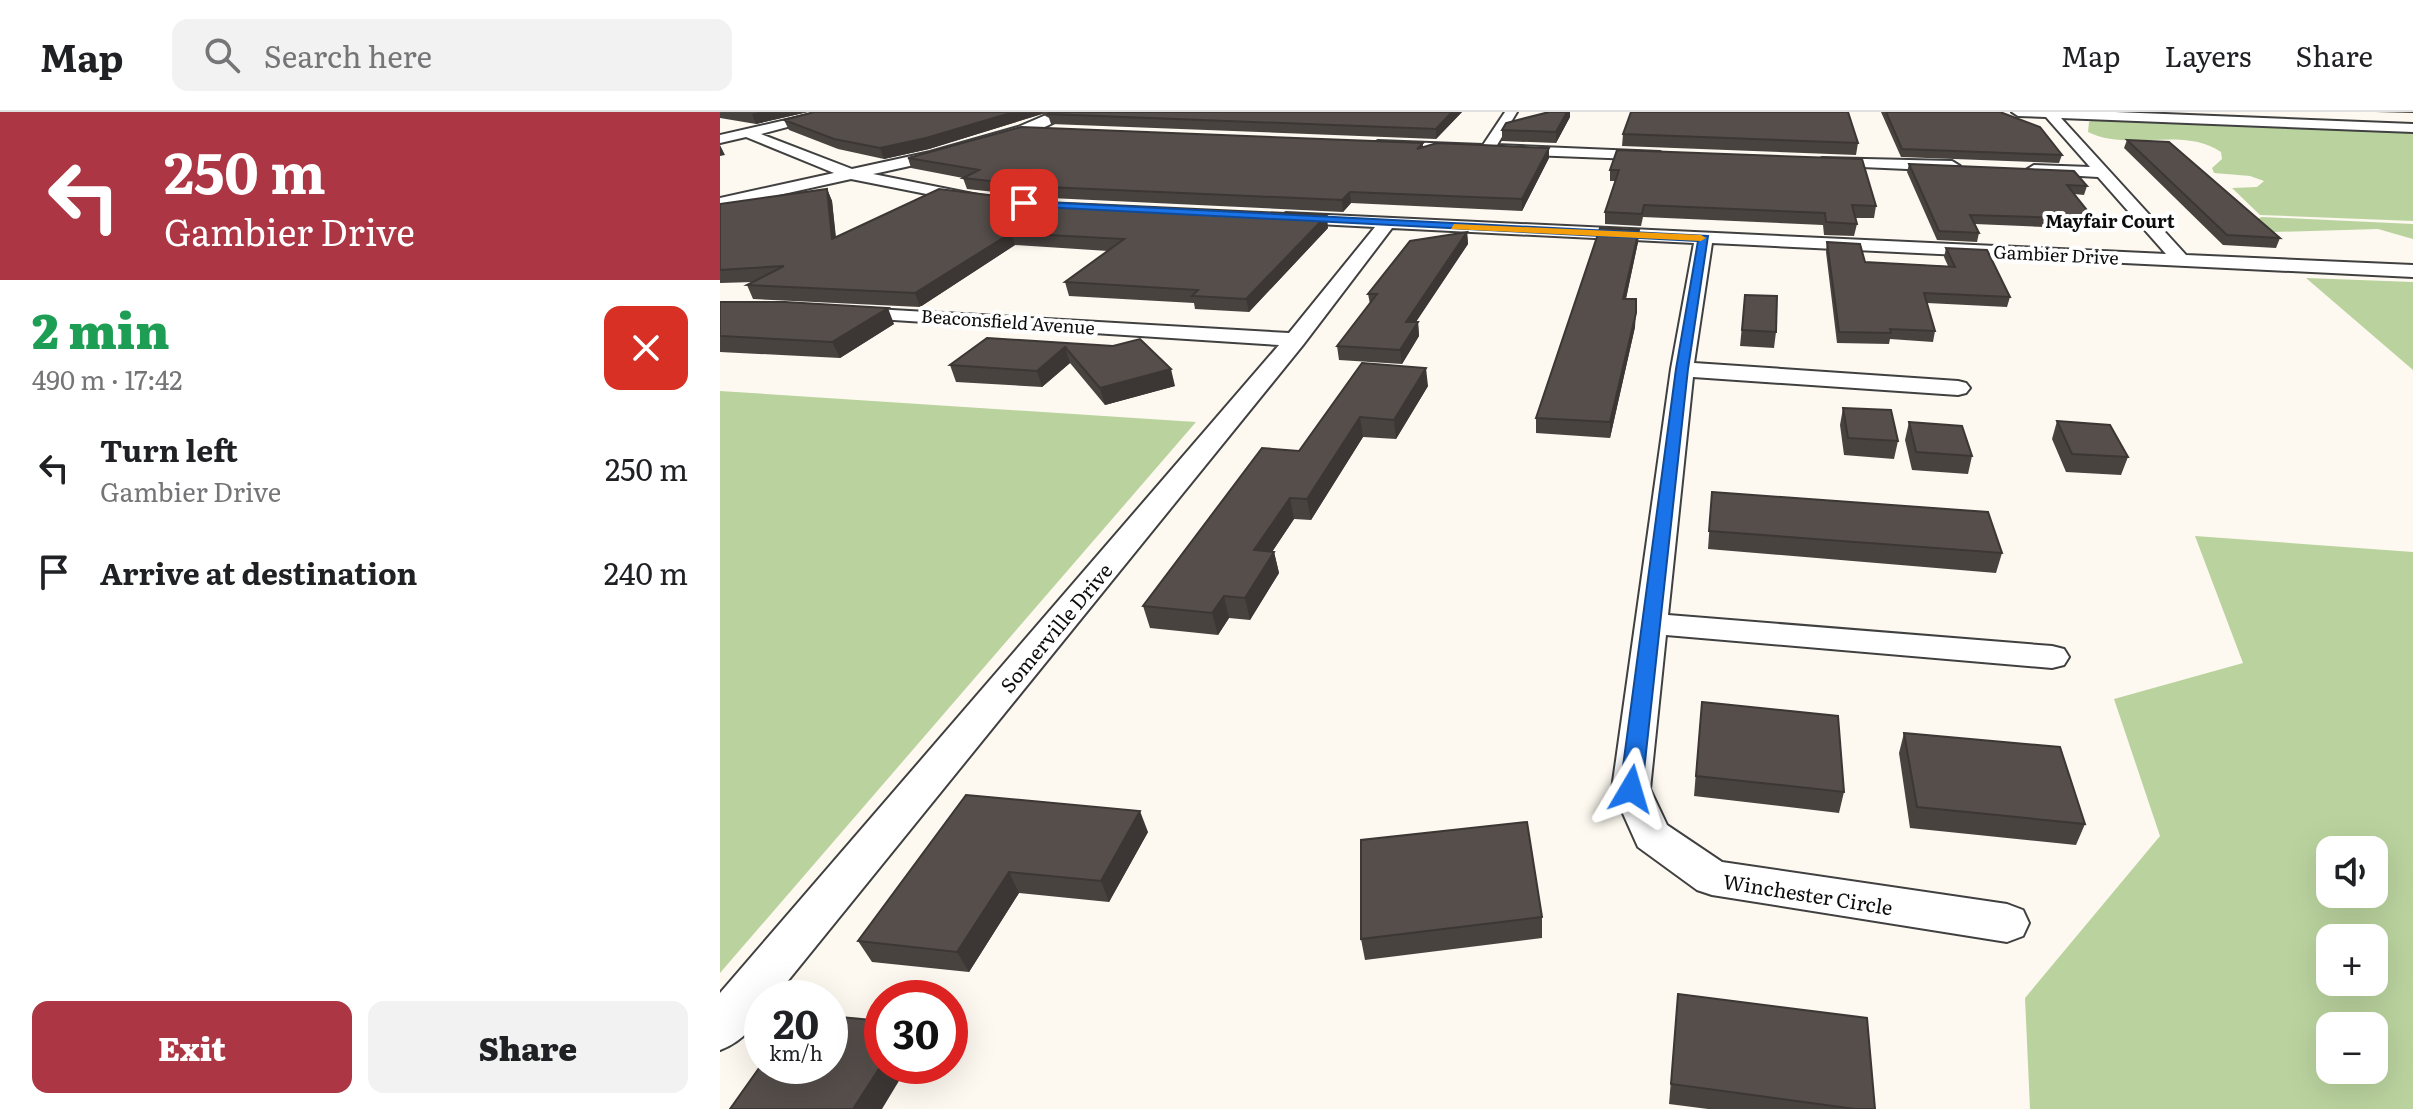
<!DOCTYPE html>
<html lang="en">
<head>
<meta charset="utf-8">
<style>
	body { margin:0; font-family:Literata,serif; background:#f2f2f2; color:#202124; height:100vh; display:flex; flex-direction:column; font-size:30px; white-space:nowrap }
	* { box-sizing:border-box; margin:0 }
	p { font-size:26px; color:#757577 }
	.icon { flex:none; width:44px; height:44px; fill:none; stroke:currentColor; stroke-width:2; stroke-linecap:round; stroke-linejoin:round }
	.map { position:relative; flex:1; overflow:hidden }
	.drawer { display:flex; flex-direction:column; background:#fff; width:720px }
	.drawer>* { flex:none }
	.guide { background:#ad3644; color:#fff; overflow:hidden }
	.controls { position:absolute; left:1596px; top:724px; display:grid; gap:16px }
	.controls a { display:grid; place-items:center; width:72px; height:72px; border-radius:16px; background:#fff; box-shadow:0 8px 32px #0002; font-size:40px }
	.speed { position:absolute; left:24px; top:868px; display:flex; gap:16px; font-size:40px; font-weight:700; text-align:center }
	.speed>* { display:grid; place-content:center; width:104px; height:104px; border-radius:50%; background:#fff; box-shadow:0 8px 32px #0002; line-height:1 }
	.speed small { font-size:20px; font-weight:400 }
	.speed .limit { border:12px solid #d22; background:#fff; color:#111 }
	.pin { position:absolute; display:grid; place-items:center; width:68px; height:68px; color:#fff; margin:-34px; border-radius:16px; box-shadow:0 4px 12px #0006 }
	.me { position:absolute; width:88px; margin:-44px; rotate:7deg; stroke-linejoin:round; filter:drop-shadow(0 0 6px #0008) }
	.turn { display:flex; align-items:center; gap:28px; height:168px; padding:0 32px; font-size:36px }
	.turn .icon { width:104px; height:104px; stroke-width:2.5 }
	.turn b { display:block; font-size:56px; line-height:68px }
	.round { display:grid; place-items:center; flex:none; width:84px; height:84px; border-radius:16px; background:#f2f2f2 }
	.headline { display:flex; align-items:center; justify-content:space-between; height:136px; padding:0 32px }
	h1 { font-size:48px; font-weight:800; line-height:60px; color:#1e9e55 }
	.primary-button { display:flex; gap:16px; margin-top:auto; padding:16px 32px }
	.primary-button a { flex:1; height:92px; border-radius:16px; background:#ad3644; color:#fff; font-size:32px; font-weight:800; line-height:92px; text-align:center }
	.primary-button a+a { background:#f2f2f2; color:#202124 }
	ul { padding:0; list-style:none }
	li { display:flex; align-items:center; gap:24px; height:104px; padding:0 32px }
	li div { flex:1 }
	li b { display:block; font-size:30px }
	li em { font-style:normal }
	header { display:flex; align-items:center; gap:48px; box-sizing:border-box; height:112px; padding:0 40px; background:#fff; border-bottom:2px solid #e0e0e0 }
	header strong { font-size:38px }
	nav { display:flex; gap:44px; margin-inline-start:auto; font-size:28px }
	.search { width:560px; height:72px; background:#f2f2f2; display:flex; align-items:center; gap:20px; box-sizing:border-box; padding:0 28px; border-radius:16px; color:#757577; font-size:30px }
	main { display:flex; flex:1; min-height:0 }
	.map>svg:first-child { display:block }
	.forest { fill:#bad39e; fill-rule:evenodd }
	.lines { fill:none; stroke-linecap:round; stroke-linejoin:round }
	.street-casing { stroke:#404040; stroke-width:4 }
	.street { fill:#fff; fill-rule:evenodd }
	.wall { fill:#494340 }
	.shaded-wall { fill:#3c3734 }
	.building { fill:#554e4b; stroke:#3c3734; stroke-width:2 }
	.route { fill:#1a73e8; stroke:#114b97; stroke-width:2 }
	.slow { fill:#f59e0b }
	.labels { text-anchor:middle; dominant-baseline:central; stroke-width:8; stroke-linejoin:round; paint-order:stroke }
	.far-neighbourhood-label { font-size:18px; font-weight:bold; fill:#0d0d0d; stroke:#fff }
	.far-street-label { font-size:18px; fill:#0d0d0d; stroke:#fff }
	.street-label { font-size:20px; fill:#0d0d0d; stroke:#fff }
</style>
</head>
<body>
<header>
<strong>Map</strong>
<div class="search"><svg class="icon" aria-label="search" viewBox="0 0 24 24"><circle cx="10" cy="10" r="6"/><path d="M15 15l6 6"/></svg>Search here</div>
<nav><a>Map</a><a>Layers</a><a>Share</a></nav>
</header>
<main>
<section class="drawer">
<div class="guide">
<div class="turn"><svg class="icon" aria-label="left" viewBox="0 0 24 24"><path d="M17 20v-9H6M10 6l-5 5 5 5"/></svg><div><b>250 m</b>Gambier Drive</div></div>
</div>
<div class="headline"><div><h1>2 min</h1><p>490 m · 17:42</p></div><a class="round" style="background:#d93025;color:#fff"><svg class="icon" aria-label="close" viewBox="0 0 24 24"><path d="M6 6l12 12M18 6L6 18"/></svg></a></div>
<ul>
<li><svg class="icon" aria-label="left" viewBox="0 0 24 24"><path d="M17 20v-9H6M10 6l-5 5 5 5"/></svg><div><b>Turn left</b><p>Gambier Drive</p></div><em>250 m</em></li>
<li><svg class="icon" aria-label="arrive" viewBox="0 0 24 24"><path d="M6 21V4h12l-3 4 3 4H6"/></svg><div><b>Arrive at destination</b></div><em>240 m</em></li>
</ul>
<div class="primary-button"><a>Exit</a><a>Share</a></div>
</section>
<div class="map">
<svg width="1693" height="997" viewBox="0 0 1693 997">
	<rect width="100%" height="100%" fill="#fdf9f0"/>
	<path class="forest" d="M1409,6L1670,15L1693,20V109L1540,103L1512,76L1537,75L1544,69L1530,64L1494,61L1492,56L1502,47L1501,40C1464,14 1408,40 1368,20L1369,10L1375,7Z
		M1542,105L1693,112V127L1658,117L1554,120L1533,108Z
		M1586,166L1693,170V258Z
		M0,279L476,310L0,861Z
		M1475,424L1693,440V997H1310L1305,886L1440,724L1394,587L1523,551ZM1654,738V782H1610V738ZM1654,826V870H1610V826ZM1654,914V958H1610V914Z"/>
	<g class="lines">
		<g class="street-casing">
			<path id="street" d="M101,0H124L41,22L132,57L210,40L298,15L333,0H350C318,28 199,52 153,62L263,84V90L257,92L131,67L0,96V86L114,61L26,25L0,31V23Z
				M785,0H797L777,33L940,40L947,44L940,48L658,37L651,33L658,29L763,33Z
				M1292,0H1395L1693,12V20L1341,6L1466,143L1693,153V165L992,131L974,251L1238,269L1246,271L1250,276L1246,281L1238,283L973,265L948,503L1332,534L1344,537L1349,545L1344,553L1332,556L946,523L930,677L947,713L1002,750L1287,792L1303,798L1309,811L1303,824L1287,830L992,783L977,778L918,735L892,677L951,257L974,131L672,116L583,233L54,886H42C42,910 22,930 0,938V881L559,233L127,205L120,203L117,199L120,195L569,221L655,115L560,110L557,106L566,101L1446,142L1378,65L1309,61L1306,58L1314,53L1370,55L1326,5L1298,4Z
				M1102,46L1232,49L1240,54L1232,59L1097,53L1095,50Z"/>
		</g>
		<use href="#street" class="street"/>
	</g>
	<path class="wall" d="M0,0H88L36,12L0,6Z
		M94,0H742L716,27L331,12L329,6L322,2L209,37L164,47L118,37L69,18L64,8Z
		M1161,0H1280L1342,43L1339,51L1181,45Z
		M1655,0H1693V1Z
		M850,5L836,31L782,29V18Z
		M903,22L1138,31L1136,43L902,34Z
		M1407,28L1560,126L1556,136L1503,133L1404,36Z
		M703,31V35L829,36V46L802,99L631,91L623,100L330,86L247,77L243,66L191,56L188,46Z
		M897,38L1156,94L1154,106H1135L1137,112L1134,124L1104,123L1103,113L923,105L921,114L885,112V100L895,69H890V58Z
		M1189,52L1367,74L1364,83L1354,82L1374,107L1371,117L1255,112L1259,121L1257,130L1217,128L1187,60Z
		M107,77L112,89L116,125L326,90L608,116L529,200L475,197L474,191L349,184L345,170L388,139L295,133L200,195L33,187L27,173L34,170L0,171V92Z
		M919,118L918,130L906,187L915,215L890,326L816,321V306Z
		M747,120L748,132L696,210H698L699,224L682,252L619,248L617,234L650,192L648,182Z
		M1107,130L1145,150L1228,154L1224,145L1226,136L1290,185L1287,195L1207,191L1215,219L1213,230L1170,227L1169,232L1117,231L1106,140Z
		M1025,183L1056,220L1054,236L1020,234Z
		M0,190L174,212L120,246L0,240Z
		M267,226L393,234L455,274L385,293L350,251L322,275L236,270L230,253Z
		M642,251L708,274L676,327L643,325L591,408L574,407L552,440H554L559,461L530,508L509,506L498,523L430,516L423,494L579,339Z
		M1123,296L1178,329L1174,347L1124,343L1120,313Z
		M1337,309L1408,345L1401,363L1346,360L1332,327Z
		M1189,310L1252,344L1248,362L1192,358L1185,328Z
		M992,380L1282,441L1276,461L988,437Z
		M980,611L1124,680L1119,701L974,684Z
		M1184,621L1365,712L1356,733L1190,716L1179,641Z
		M246,683L428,720L389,790L299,781L249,860L152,850L138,829Z
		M822,805V826L645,848L641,827Z
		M958,882L1155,997H988L949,992Z"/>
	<path class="shaded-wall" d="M39,0H88L36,12L32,2Z
		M294,0H322V2L209,37L164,47L160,36Z
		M732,0H742L716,27V17Z
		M847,0H850V5L836,31V20Z
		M0,33L5,43L0,44Z
		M829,36V46L802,99V87Z
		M107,77L112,89L117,140L112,127Z
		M630,80L631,91L623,100L622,88Z
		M607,103L608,116L529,200L526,187Z
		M919,118L918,130L903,200V187Z
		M747,120L748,132L687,223L686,210Z
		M291,121L295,133L200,195L195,181Z
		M168,196L174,212L120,246L112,230Z
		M916,201L915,215L890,326V310Z
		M698,210L699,224L682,252L680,238Z
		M345,235L350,251L322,275L317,259Z
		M706,256L708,274L676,327L674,308Z
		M451,257L455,274L385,293L380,276Z
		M640,305L643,325L591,408L587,387Z
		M570,386L574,407L539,459L534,438Z
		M554,440L559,461L530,508L525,486Z
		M504,484L509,506L498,523L492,501Z
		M420,699L428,720L389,790L381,769Z
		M289,760L299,781L249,860L237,840Z
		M162,952V954H188L162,997H133Z"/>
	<path class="building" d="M94,0H294L206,26L160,36L114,27L64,8Z
		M329,0H732L716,17L328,2Z
		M829,0H847L836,20L782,18L786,11Z
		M911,0H1128L1138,31L903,22Z
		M1166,0H1280L1320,15L1342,43L1182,37Z
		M301,15L703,31L697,37L717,31L829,36L802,87L630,80L622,88L327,75L243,66L259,58L188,46Z
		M1407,28L1449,30L1560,126L1507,123Z
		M897,38L1142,47L1156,94L1132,93L1137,112L1106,110L1105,101L924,93L922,102L885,100L899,58H890Z
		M1189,52L1354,59L1367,74L1347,73L1374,107L1250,103L1259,121L1219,119Z
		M107,77L112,127L219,77L326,90L607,103L526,187L472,184L478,178L345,170L404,127L291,121L195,181L27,173L64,154L0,158V92Z
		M880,116L919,118L903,187H916V201L890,310L816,306Z
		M747,120L686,210H698L680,238L617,234L657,182H648L690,129Z
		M1107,130L1140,132L1145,150L1235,155L1226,136L1267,138L1290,185L1204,181L1215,219L1170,217L1171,221L1119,220Z
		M1025,183L1057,184L1056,220L1022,218Z
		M0,190H65L168,196L112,230L0,224Z
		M267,226L393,234L420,227L451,257L380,276L345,235L317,259L230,253Z
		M642,251L706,256L674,308L640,305L587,387L570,386L534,438L554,440L525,486L504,484L492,501L423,494L542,336L579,339Z
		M1123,296L1171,298L1178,329L1128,326Z
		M1337,309L1390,313L1408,345L1352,342Z
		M1189,310L1242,314L1252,344L1196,340Z
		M992,380L1268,400L1282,441L989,419Z
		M982,590L1118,604L1124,680L976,664Z
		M1184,621L1340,635L1365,712L1197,695Z
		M246,683L420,699L381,769L289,760L237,840L138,829Z
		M807,710L822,805L641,827V728Z
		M958,882L1147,906L1155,997H1135L951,972Z
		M110,904L162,909V952L133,997H10L42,952V954H110Z"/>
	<path class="route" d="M301,89L988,124L968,257L922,677L919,682L911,685L904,682L900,677L956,257L978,129L304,94Z"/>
	<path class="slow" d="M734,112L981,123L986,126L981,129L731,117Z"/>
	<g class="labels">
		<g class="far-neighbourhood-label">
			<text x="1390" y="108">Mayfair Court</text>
		</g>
		<g class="far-street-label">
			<text transform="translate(1336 142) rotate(3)">Gambier Drive</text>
			<text transform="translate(288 209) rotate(4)">Beaconsfield Avenue</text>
		</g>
		<g class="street-label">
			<text transform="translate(335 515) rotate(-50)">Somerville Drive</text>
			<text transform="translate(1088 781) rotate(9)">Winchester Circle</text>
		</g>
	</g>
</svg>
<div class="controls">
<a><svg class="icon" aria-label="sound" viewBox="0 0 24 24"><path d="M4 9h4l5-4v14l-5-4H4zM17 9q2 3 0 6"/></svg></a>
<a>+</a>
<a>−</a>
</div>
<div class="speed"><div>20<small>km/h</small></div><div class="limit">30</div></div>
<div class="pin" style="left:304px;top:91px;background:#d93025"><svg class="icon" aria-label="arrive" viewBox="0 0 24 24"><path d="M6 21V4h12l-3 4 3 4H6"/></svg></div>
<svg class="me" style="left:911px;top:677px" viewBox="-20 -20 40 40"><path d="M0-17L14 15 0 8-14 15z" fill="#1a73e8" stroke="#fff" stroke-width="4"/></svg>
</div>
</main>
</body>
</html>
